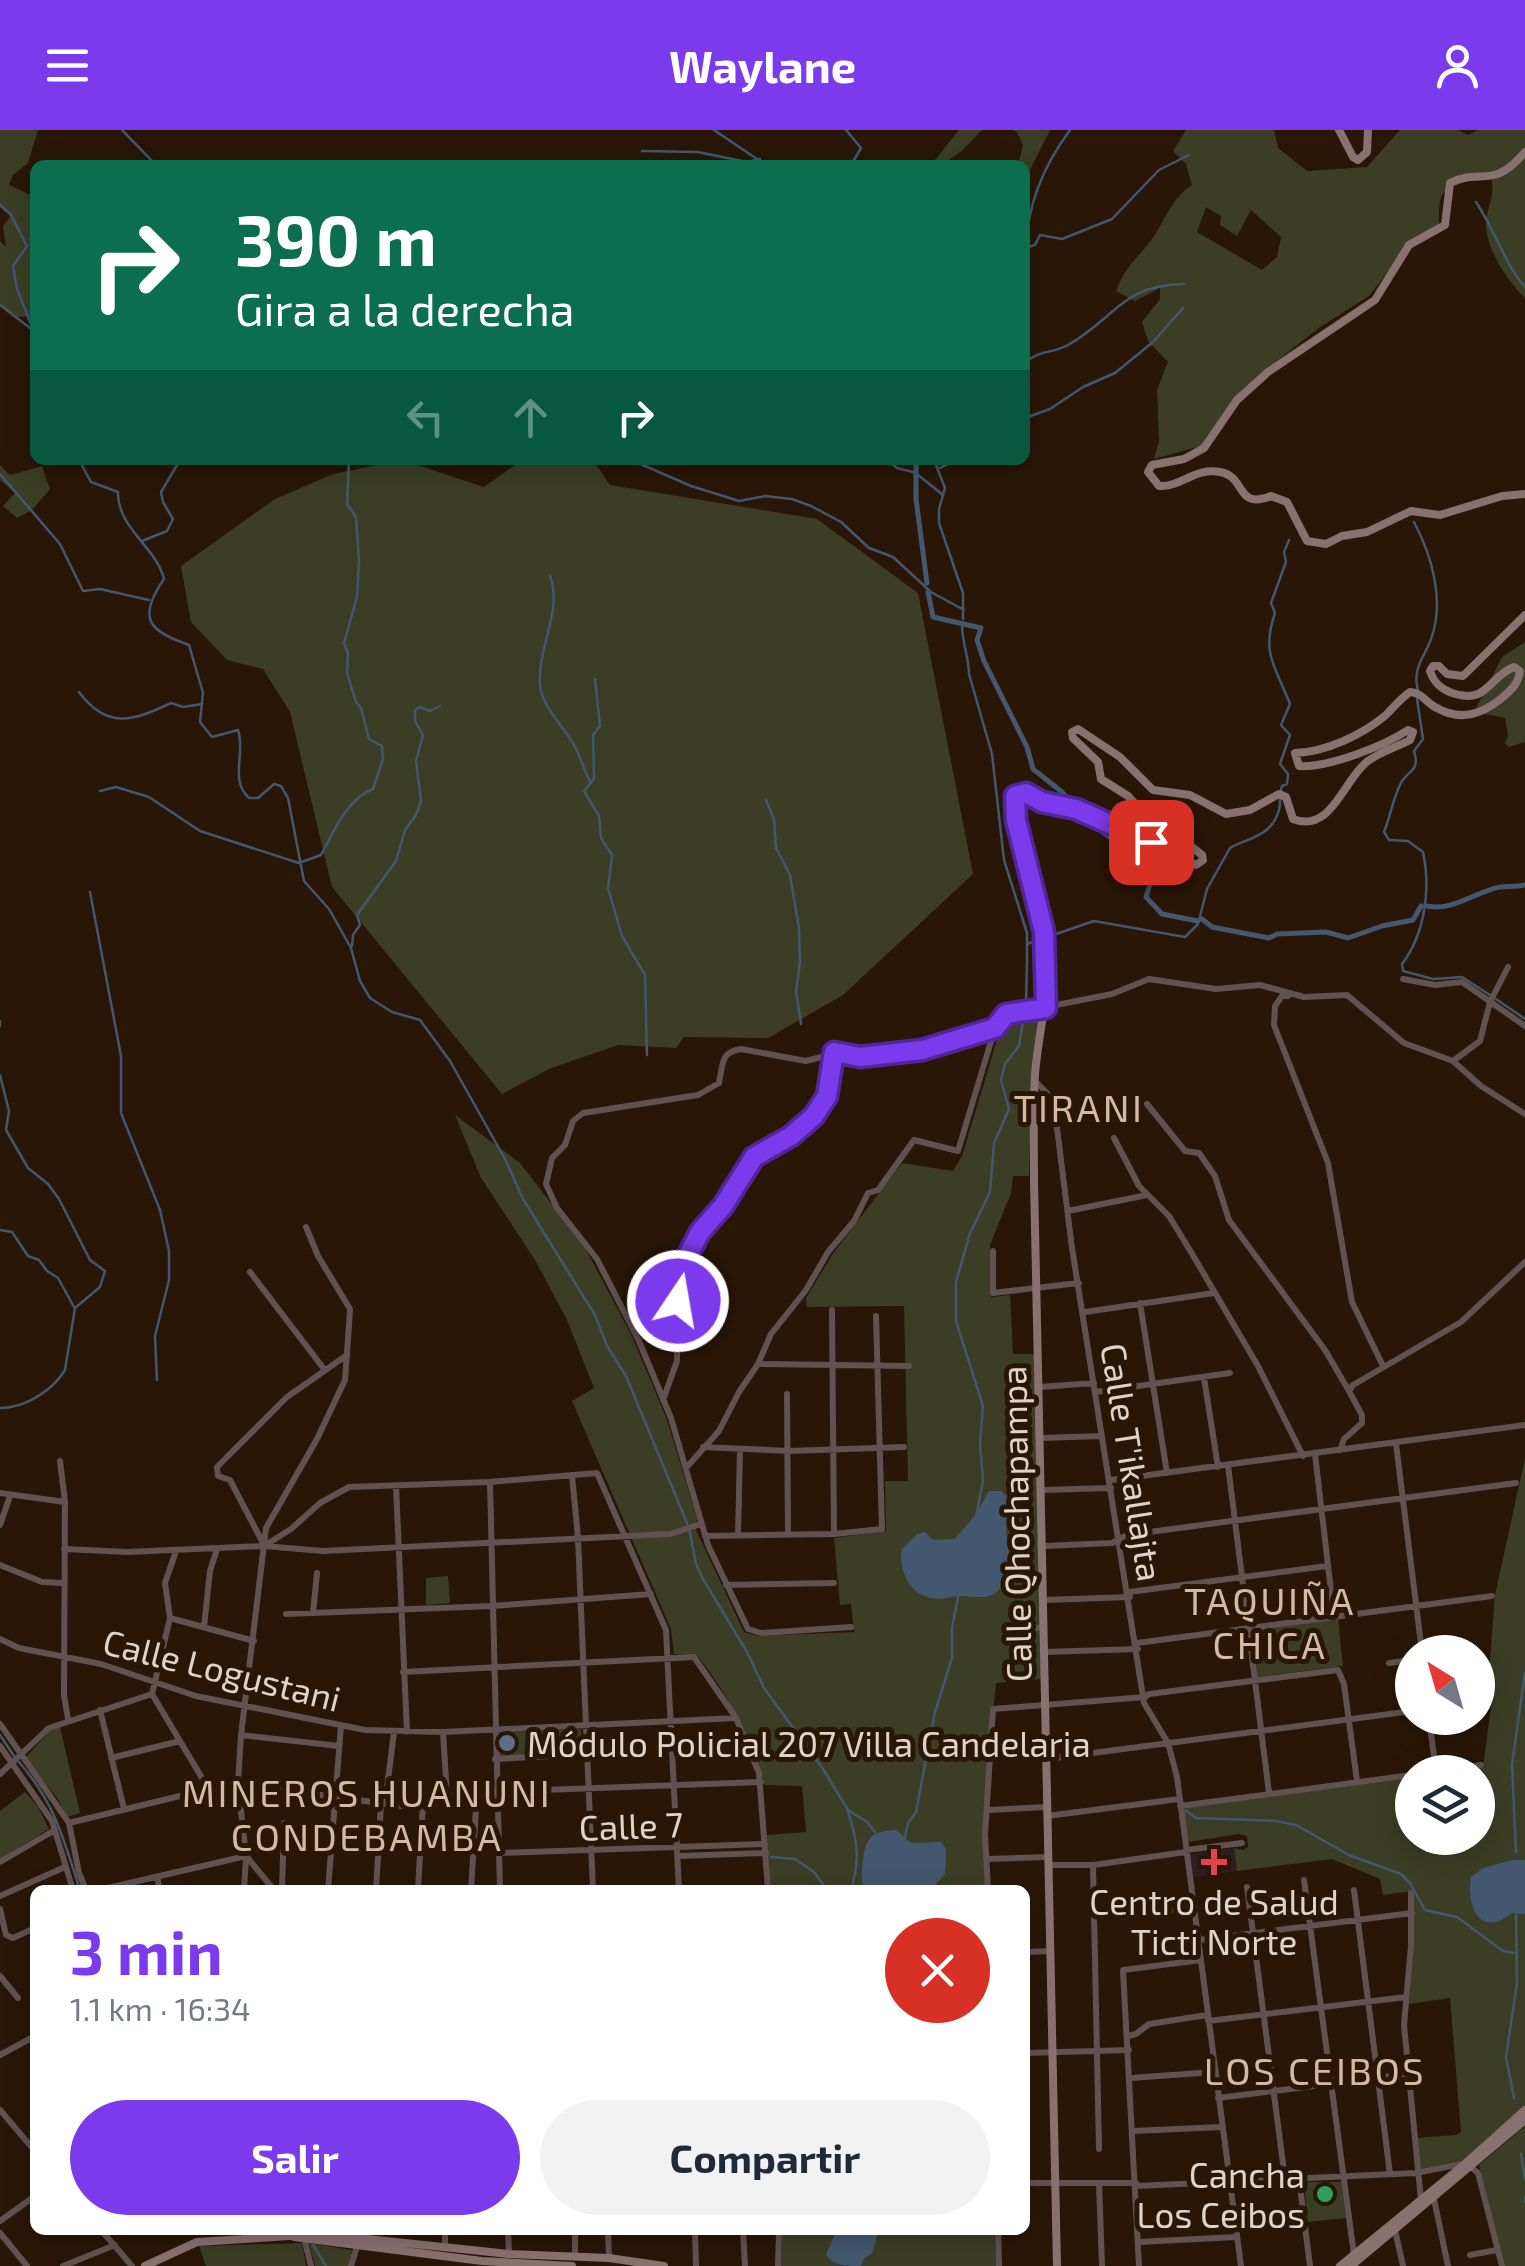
<!DOCTYPE html>
<html lang="es">
<head>
<meta charset="utf-8">
<style>
	body { margin:0; font-family:"Exo 2",sans-serif; background:#f2f2f3; color:#1f2937; height:100vh; display:flex; flex-direction:column; font-size:38px; white-space:nowrap }
	* { box-sizing:border-box; margin:0 }
	p { font-size:32px; color:#747a83 }
	.icon { flex:none; width:55px; height:55px; fill:none; stroke:currentColor; stroke-width:2; stroke-linecap:round; stroke-linejoin:round }
	.map { position:relative; flex:1; overflow:hidden }
	.sheet { position:absolute; left:30px; top:1755px; width:1000px; height:350px; display:flex; flex-direction:column; background:#fff; border-radius:15px; box-shadow:0 5px 25px #0003 }
	.sheet>* { flex:none }
	.hud { position:absolute; left:30px; top:30px; width:1000px; height:305px; border-radius:15px; box-shadow:0 5px 25px #0003; background:#0b6e4f; color:#fff; overflow:hidden }
	.needle { width:65px; rotate:323deg }
	.buttons { position:absolute; left:1395px; top:1505px; display:grid; gap:20px }
	.buttons a { display:grid; place-items:center; width:100px; height:100px; border-radius:50%; background:#fff; box-shadow:0 5px 25px #0003; font-size:50px }
	.pin { position:absolute; display:grid; place-items:center; width:85px; height:85px; color:#fff; margin:-42px; border-radius:20px; box-shadow:0 5px 15px #0006 }
	.me { position:absolute; width:110px; margin:-55px; rotate:12deg; stroke-linejoin:round; filter:drop-shadow(0 0 8px #0008) }
	.turn { display:flex; align-items:center; gap:35px; height:210px; padding:0 40px; font-size:45px }
	.turn .icon { width:130px; height:130px; stroke-width:2.5 }
	.turn b { display:block; font-size:70px; line-height:85px }
	.lanes { display:flex; align-items:center; height:95px; padding:0 40px; background:#0003; justify-content:center; gap:50px; direction:ltr }
	.lanes .off { opacity:.35 }
	.round { display:grid; place-items:center; flex:none; width:105px; height:105px; border-radius:52px; background:#f2f2f3 }
	.headline { display:flex; align-items:center; justify-content:space-between; height:170px; padding:0 40px }
	h1 { font-size:60px; font-weight:700; line-height:75px; color:#7c3aed }
	.cta { display:flex; gap:20px; margin-top:auto; padding:20px 40px }
	.cta a { flex:1; height:115px; border-radius:60px; background:#7c3aed; color:#fff; font-size:40px; font-weight:700; line-height:115px; text-align:center }
	.cta a+a { background:#f2f2f3; color:#1f2937 }
	header { display:flex; justify-content:space-between; align-items:center; height:130px; padding:0 40px; background:#7c3aed; color:#fff; font-size:45px; font-weight:700 }
	.map>svg:first-child { display:block }
	.medical { fill:#2f1c21 }
	.green { fill:#3b3e24; fill-rule:evenodd }
	.water { fill:#43586e }
	.lines { fill:none; stroke-linecap:round; stroke-linejoin:round }
	.stream { stroke:#43586e; stroke-width:2.5 }
	.canal { stroke:#43586e; stroke-width:5 }
	.street { stroke:#615251; stroke-width:6 }
	.secondary { stroke:#897170; stroke-width:8 }
	.route-casing { stroke:#51269a; stroke-width:25 }
	.route { stroke:#7c3aed; stroke-width:18 }
	.service-dot { fill:#5c6f8a; stroke:#291606; stroke-width:4 }
	.health-dot { fill:#e0444e; stroke:#291606; stroke-width:4 }
	.leisure-dot { fill:#2e9e5b; stroke:#291606; stroke-width:4 }
	.labels { text-anchor:middle; dominant-baseline:central; stroke-width:10; stroke-linejoin:round; paint-order:stroke }
	.street-label { font-size:35px; fill:#e0d3c9; stroke:#291606 }
	.poi-label { font-size:35px; fill:#e0d3c9; stroke:#291606; text-anchor:start }
	.neighbourhood-label { font-size:38px; letter-spacing:2.5px; fill:#d4baa5; stroke:#291606 }
</style>
</head>
<body>
<header><svg class="icon" aria-label="menu" viewBox="0 0 24 24"><path d="M4 6h16M4 12h16M4 18h16"/></svg>Waylane<svg class="icon" aria-label="person" viewBox="0 0 24 24"><circle cx="12" cy="8" r="4"/><path d="M4 21q1-7 8-7t8 7"/></svg></header>
<div class="map">
<svg width="1525" height="2136" viewBox="0 0 1525 2136">
	<rect width="100%" height="100%" fill="#291606"/>
	<path class="medical" d="M1234,1718L1237,1741L1193,1747L1190,1724Z"/>
	<path class="green" d="M0,0H38L28,33L13,45L9,55L35,67V186L16,187L0,174V111L6,117L3,96L11,85L0,75Z
		M959,0H982C967,15 953,34 931,35Z
		M1012,0H1050L1025,50V35H1018L1023,15L1017,2Z
		M1186,0H1274L1278,18L1307,41L1367,37L1400,0H1458L1468,5L1478,0H1525V168C1508,152 1487,120 1486,96C1485,78 1496,71 1491,47C1474,51 1443,50 1440,72C1438,82 1440,89 1438,99L1408,116L1369,166L1320,197L1255,248L1230,274L1201,316L1154,329L1159,312L1157,260L1168,232L1148,211L1142,192L1160,169V158L1135,171L1116,161C1126,136 1133,133 1149,113C1165,93 1169,70 1192,55L1186,34L1173,21ZM1206,77L1221,86L1220,95L1237,106L1251,80L1281,107L1277,127L1262,140L1197,102Z
		M402,330L484,357L522,330H593L610,355L817,389L918,463L973,744L843,865L768,908L684,907L676,918L618,915L549,939L502,964L332,757L290,582L263,539L227,530L191,492L181,436L275,369L333,344Z
		M0,335L10,345L42,336L50,359L32,380L17,388L3,376L15,363L0,350Z
		M1525,512V612L1509,617L1505,613L1508,606L1505,588L1474,582L1502,527Z
		M1043,882L1031,948L1029,1046H1013L1011,1063L990,1115L991,1167L1010,1165L1013,1224H1034L1039,1337L1041,1549L996,1553L994,1574L990,1580L986,1760H770L767,1705L806,1702L802,1656L765,1655C750,1608 728,1564 697,1525L674,1524L671,1499L572,1271L594,1258L567,1190L535,1130L481,1048L455,985L520,1033L584,1116L631,1204L666,1287L697,1388L696,1400L744,1502L757,1506L854,1502L851,1474L840,1475L834,1408L886,1401L885,1351H908L904,1176L807,1177L806,1168L834,1122L902,1033L953,1041L962,1026L1000,900L1015,886Z
		M1525,1328V1975L1464,2030L1420,2039L1415,2008L1456,2005L1461,2002L1450,1868L1409,1874L1414,1811L1412,1761L1383,1765L1380,1749L1332,1729L1237,1741L1234,1718L1243,1720L1248,1717L1247,1706L1239,1704L1188,1712L1183,1682L1186,1678L1412,1648V1708H1478V1642H1447L1483,1637L1492,1570L1487,1568L1495,1465Z
		M448,1446L450,1473L426,1475V1448Z
		M1338,1489L1343,1536L1257,1547L1251,1501Z
		M60,1597L80,1683L67,1687L57,1668L25,1628L52,1599Z
		M581,1599L584,1623L498,1627L499,1603Z
		M25,1662L38,1677L49,1699L0,1729V1681Z
		M1525,1996V2136H1504L1479,2035Z
		M1308,2052H1341L1346,2088L1308,2092L1304,2056Z
		M782,2100H995L996,2136H781Z
		M302,2113L306,2136H206L199,2116Z
		M309,2113L352,2120L349,2136H315Z"/>
	<path class="water" d="M989,1361H1002L1011,1373C1010,1380 1006,1389 1006,1396C1006,1418 1016,1436 1002,1456C992,1472 976,1466 961,1466C952,1466 946,1469 938,1469C910,1467 900,1444 901,1420L917,1404L925,1402L933,1410L955,1409L976,1384Z
		M896,1700L911,1713L941,1712L946,1719L945,1744L931,1760H863C861,1746 861,1718 871,1707C877,1701 888,1701 896,1700Z
		M1512,1730H1525V1784L1512,1783C1480,1809 1466,1777 1471,1747L1483,1738Z
		M837,2100L878,2102L872,2124L864,2128L861,2136C846,2136 833,2136 826,2124Z"/>
	<g class="lines">
		<path class="stream" d="M122,0L156,35
			M714,0L766,35
			M846,0L861,18L851,35
			M642,21L698,22L747,32L760,29
			M1476,72C1494,99 1505,134 1525,157
			M0,75L11,85L27,116L13,136L17,159L35,204
			M1025,118L1035,115L1040,105L1062,109L1112,89L1159,40L1189,25
			M1025,124C1027,76 1042,38 1070,0
			M0,175L30,198
			M1025,232C1043,219 1051,224 1068,215C1116,188 1121,155 1184,154
			M1025,288L1050,279L1083,257L1115,243L1153,212L1183,178
			M79,330L91,352L118,362C117,398 157,418 164,449C137,488 148,501 189,515L203,563L200,592L212,607L238,600C246,623 229,650 249,668H258L274,654L281,656L288,668L304,751L329,779L351,818L360,851L370,868L392,882L420,890L450,931L505,1029L523,1069L595,1185L607,1216L626,1246L689,1398L696,1434L703,1449L747,1522L764,1558L823,1639L848,1680L867,1692L875,1702
			M572,330H584
			M631,330L691,356L739,371L765,366L792,369L811,376L841,392L869,418L893,427L931,462L964,480
			M887,330L897,338L913,342
			M934,330L945,358L939,379V393L963,463V489
			M940,338L956,330
			M0,344L60,414L83,461L100,459L149,470
			M917,344L943,365
			M1414,392C1432,426 1445,471 1431,509C1424,528 1412,538 1418,561
			M142,411L167,401L173,389L163,372L161,362L180,330
			M550,446C563,481 537,518 540,555C542,578 565,597 575,617C581,628 584,641 591,653
			M962,495C962,513 969,527 969,544L992,624L1004,730L1027,803V831L1026,873L1019,916L1005,934L1001,950L1009,979L994,1013L990,1062L970,1103L956,1152V1191L983,1276L980,1314L983,1351L976,1387
			M595,549L600,596L593,605L594,649L584,661L599,686L601,708L612,725L608,758L622,806L645,845L647,925
			M79,562C107,600 133,591 171,573L183,577L202,574
			M1417,569L1423,609L1414,621C1421,643 1406,640 1400,655C1393,669 1390,687 1384,702L1389,710L1408,711L1423,722C1431,758 1425,804 1402,834L1403,841L1433,849L1462,847L1490,865
			M100,661L116,657L149,667L200,701L299,733L321,725C333,702 348,668 373,659L383,629L382,616L369,609L361,578L356,572L347,543L348,523L344,513L357,467L359,430L356,387L347,374L349,330
			M766,670L774,689L776,718L790,745L799,798L800,832L796,861L801,894
			M90,762L121,926V983L160,1080L169,1121V1150L155,1206L157,1250
			M1027,814L1094,791L1185,807L1198,794L1207,759L1230,718C1250,707 1271,707 1279,680C1281,672 1279,664 1282,656L1287,654L1288,644L1280,634L1290,605L1281,595L1290,574C1275,536 1261,523 1275,483L1271,473L1286,432L1284,422L1289,410
			M352,816L353,805L360,795L357,785L396,731L405,700L416,685L421,671L416,631L423,605L415,591V580L420,577L430,581L440,576
			M1496,869L1525,889
			M0,891V896
			M0,945L9,981L6,1000L28,1038L48,1054L59,1069L90,1130L105,1141L100,1157L75,1178L65,1240C52,1261 25,1278 0,1278
			M0,1100L12,1102L28,1126L39,1130L47,1141L58,1148L74,1177
			M0,1605L14,1626
			M19,1632C56,1675 63,1708 80,1760
			M1185,1680L1196,1688L1276,1691L1296,1695L1349,1725L1401,1744L1410,1753L1425,1780L1457,1787L1503,1821L1514,1823
			M848,1682C858,1711 860,1731 851,1760
			M905,1707L908,1693L916,1682L935,1582L952,1528V1497L959,1463
			M1516,1722L1512,1634L1525,1543
			M771,1727L795,1729L814,1742L827,1760
			M1514,1968L1506,1927L1517,1853L1516,1781
			M1521,2024L1525,2049
			M1525,2067V2072
			M313,2115L326,2136"/>
		<path class="canal" d="M916,330V369L927,453
			M928,462L933,487L981,498L977,510L984,531L1027,617L1033,639L1062,662L1085,689L1145,733L1138,732L1152,748L1146,767L1162,784L1198,791
			M1427,776C1452,782 1477,761 1500,757C1508,756 1517,757 1525,755
			M1202,789L1212,797L1269,808L1277,804L1326,802L1348,808L1382,796L1413,790L1421,776"/>
		<path class="street" d="M1403,849L1435,855L1462,852L1525,896
			M1288,866H1282L1275,876L1274,895L1328,1033L1352,1172L1383,1236
			M1453,931L1480,911L1490,872L1508,837
			M1036,952L1051,967L1057,998L1072,1118L1144,1573L1168,1613L1177,1647L1241,2136
			M1147,974L1185,1021L1199,1023L1215,1046L1229,1090L1325,1220L1349,1261
			M1114,1008L1139,1056L1169,1086L1191,1122L1258,1236L1303,1326
			M1068,1081L1147,1065
			M993,1121V1163L1079,1153
			M250,1142L324,1239
			M1140,1173L1167,1343
			M832,1180L834,1404
			M1085,1182L1214,1163
			M758,1234L909,1236
			M1204,1248L1218,1337
			M1040,1257L1094,1253
			M1096,1262L1230,1243
			M787,1264L788,1404
			M663,1270L677,1231L678,1171L692,1114L723,1076L754,1027L791,1007L814,986L827,966L834,924
			M1041,1308L1102,1306
			M1396,1314L1422,1522
			M703,1317L789,1321L904,1317
			M1340,1320L1344,1309L1362,1293V1285L1349,1261L1353,1255L1461,1192L1525,1132
			M1315,1324L1334,1487
			M60,1331L65,1372L64,1565L68,1589
			M1228,1335L1269,1663
			M686,1338L719,1301L739,1262L758,1234L771,1204L806,1160L828,1122L854,1091L868,1063L878,1060L914,1010L958,1021L995,898
			M572,1345L578,1408L593,1760
			M1111,1350L1525,1295
			M490,1352L500,1760
			M396,1356L407,1602
			M1042,1360L1111,1358
			M0,1363L65,1372
			M0,1395L10,1366
			M738,1405L740,1320
			M705,1406L834,1404L882,1399L876,1186
			M264,1415L230,1350L218,1346L217,1337L287,1267L347,1225
			M264,1416L291,1399L320,1373L349,1357L490,1352L597,1343L666,1500L679,1760
			M1044,1416L1112,1413L1127,1405L1516,1353
			M64,1419L127,1422L264,1416L323,1421L670,1404L701,1394
			M176,1421L165,1453L170,1488L152,1564L208,1658
			M0,1435L42,1452L62,1453
			M726,1455L834,1453
			M1129,1462L1327,1436
			M1044,1470L1130,1467
			M313,1483L317,1443
			M286,1484L492,1476L651,1464
			M170,1488L254,1511
			M1008,1496L1043,1498
			M204,1497L210,1441L217,1419
			M851,1497L761,1503L748,1499L708,1415L671,1288L639,1211L597,1129L557,1078L546,1054L552,1028L565,1015L573,991L583,983L698,965L719,953C723,935 720,922 741,919L806,931L840,922L857,927L900,925L995,897L1006,885L1112,864L1149,849L1216,859L1260,855L1304,867L1347,865L1404,913L1453,931L1481,956L1525,984
			M0,1509L19,1518L101,1534L196,1566L365,1600L443,1602L736,1588
			M1137,1513L1492,1466
			M1044,1522L1138,1519
			M1389,1533L1412,1530
			M403,1542L694,1527L736,1588L759,1643L768,1760
			M1478,1571L1483,1570
			M100,1580L124,1679
			M1429,1588L1436,1642
			M0,1594L69,1693L79,1743L86,1760
			M443,1602L447,1665
			M241,1605L339,1616
			M0,1616L52,1691L73,1760
			M111,1628L180,1611
			M495,1629L587,1624
			M1047,1629L1412,1581
			M1433,1642L1481,1635
			M0,1644L49,1598L152,1564
			M385,1674L394,1602
			M1180,1676L1412,1645
			M989,1680L1047,1677
			M1047,1686L1179,1669
			M69,1693L233,1653L409,1677L463,1663L761,1652
			M1186,1720L1242,1713
			M498,1723L765,1714
			M678,1726L766,1723
			M987,1729L1047,1727
			M0,1732L55,1700
			M1048,1735H1093L1186,1722
			M1093,1735L1099,2019
			M157,1747L160,1760
			M1304,1750L1354,2125
			M1247,1757L1285,2049
			M99,1760L246,1726
			M244,1760L246,1728
			M274,1760L246,1726L238,1654L241,1605L266,1398L317,1309L345,1250L349,1195L350,1179L318,1126L306,1097
			M282,1760L284,1693
			M328,1760L341,1595
			M376,1760L381,1674
			M418,1760L423,1673
			M471,1760L477,1663
			M988,1760L985,1705L993,1579L1145,1567L1149,1564L1338,1540L1344,1554L1357,1651
			M1354,1760L1390,2044
			M1411,1763V1816L1404,1895L1421,2070
			M0,1766L65,1737
			M0,1779L6,1805L13,1808L35,1798
			M1120,1787L1193,1777
			M1199,1810L1412,1783
			M1025,1822L1050,1821
			M0,1846L18,1868
			M1208,1891L1406,1867
			M1128,1906L1136,1904L1149,1894L1207,1885
			M1025,1923L1129,1920
			M0,1925L35,1906
			M1131,1948L1214,1942
			M1218,1968L1408,1944
			M0,1980L35,2021
			M1134,2001L1221,1997
			M1299,2049L1310,2136
			M1025,2053H1136
			M1099,2053L1102,2136
			M1136,2056L1416,2043L1466,2033L1478,2043L1502,2136
			M1434,2069L1448,2136
			M0,2091L35,2066
			M101,2100L132,2136
			M445,2100V2117
			M508,2100L509,2124
			M575,2100V2127
			M608,2100L609,2128
			M695,2100L696,2136
			M743,2100L745,2136
			M998,2100L999,2136
			M1395,2100L1403,2136
			M0,2103L27,2136
			M304,2108L311,2136
			M1139,2112L1236,2107
			M1470,2125L1497,2120
			M63,2136L115,2115
			M351,2136L362,2100
			M778,2136L779,2100
			M1139,2136L1123,1840L1201,1830"/>
		<path class="secondary" d="M1339,0L1353,27L1358,30L1367,22L1368,0
			M1525,22C1492,61 1482,37 1450,53L1445,95L1409,115L1375,170L1268,242L1237,270L1204,318L1184,329L1152,335L1148,342L1159,356C1182,357 1195,337 1220,342C1247,347 1235,380 1271,366L1287,372L1307,411L1326,414L1342,406L1367,402L1411,381L1440,385L1502,366L1525,364
			M294,2107L482,2131L572,2136
			M145,2136L197,2112L290,2106L301,2102L509,2124L609,2128L664,2136
			M1057,2136L1034,1051C1034,1016 1033,980 1035,944C1039,896 1054,849 1044,800C1037,768 1008,693 1015,666L1026,663C1043,673 1060,674 1079,680C1110,691 1135,711 1169,714L1180,727L1196,735L1203,730L1202,725L1174,703L1157,698L1128,666L1101,649L1098,632L1073,608L1072,602L1078,599L1120,627L1153,660L1190,665L1226,684L1250,680L1279,664L1286,667L1293,689C1332,704 1344,648 1368,631C1380,622 1397,617 1410,610L1413,602L1408,600C1384,616 1328,638 1299,636L1295,623C1326,622 1362,605 1386,585C1394,577 1400,569 1410,562C1423,563 1426,573 1437,578C1461,592 1483,584 1503,567C1512,559 1518,554 1520,541L1514,537C1488,547 1488,575 1452,563C1441,559 1434,553 1430,541L1433,536H1439L1447,544L1463,546L1525,485
			M1340,2136L1466,2033L1525,1980
			M1351,2136L1525,1990"/>
	</g>
	<g class="lines">
		<g class="route-casing">
			<path id="route" d="M678,1171L688,1125L700,1102L723,1076L754,1027L791,1006L814,986L827,966L834,922L860,927L922,920L995,898L1006,884L1046,878L1044,802L1016,690L1015,666L1026,663L1042,672L1076,679L1151,712"/>
		</g>
		<use href="#route" class="route"/>
	</g>
	<circle class="service-dot" cx="507" cy="1613" r="10"/>
	<path class="health-dot" d="M1209 1717h10v10h10v10h-10v10h-10v-10h-10v-10h10z"/>
	<circle class="leisure-dot" cx="1325" cy="2064" r="10"/>
	<g class="labels">
		<g class="street-label">
			<text transform="translate(1133 1332) rotate(81)">Calle T'ikallajta</text>
			<text transform="translate(1015 1394) rotate(-91)">Calle Qhochapampa</text>
			<text transform="translate(222 1539) rotate(14)">Calle Logustani</text>
			<text transform="translate(631 1695) rotate(-2)">Calle 7</text>
		</g>
		<g class="poi-label">
			<text x="527" y="1613">Módulo Policial 207 Villa Candelaria</text>
			<text x="1214" y="1771" text-anchor="middle">Centro de Salud<tspan x="1214" dy="40">Ticti Norte</tspan></text>
			<text x="1305" y="2044" text-anchor="end">Cancha<tspan x="1305" dy="40">Los Ceibos</tspan></text>
		</g>
		<g class="neighbourhood-label">
			<text x="1079" y="977">TIRANI</text>
			<text x="1270" y="1470">TAQUIÑA<tspan x="1270" dy="44">CHICA</tspan></text>
			<text x="367" y="1662">MINEROS HUANUNI<tspan x="367" dy="44">CONDEBAMBA</tspan></text>
			<text x="1315" y="1940">LOS CEIBOS</text>
		</g>
	</g>
</svg>
<div class="buttons">
<a><svg class="needle" viewBox="-14 -14 28 28"><path d="M0-13l5 13h-10z" fill="#e53935"/><path d="M0 13l5-13h-10z" fill="#747a83"/></svg></a>
<a><svg class="icon" aria-label="layers" viewBox="0 0 24 24"><path d="M12 4l9 5-9 5-9-5zM3 14l9 5 9-5"/></svg></a>
</div>
<div class="pin" style="left:1151px;top:712px;background:#d93025"><svg class="icon" aria-label="arrive" viewBox="0 0 24 24"><path d="M6 21V4h12l-3 4 3 4H6"/></svg></div>
<svg class="me" style="left:678px;top:1171px" viewBox="-20 -20 40 40"><circle r="17" fill="#7c3aed" stroke="#fff" stroke-width="3"/><path d="M0-11L8 9 0 5-8 9z" fill="#fff"/></svg>
<div class="hud">
<div class="turn"><svg class="icon" aria-label="right" viewBox="0 0 24 24"><path d="M7 20v-9h11M14 6l5 5-5 5"/></svg><div><b>390 m</b>Gira a la derecha</div></div>
<div class="lanes"><svg class="icon off" aria-label="left" viewBox="0 0 24 24"><path d="M17 20v-9H6M10 6l-5 5 5 5"/></svg><svg class="icon off" aria-label="ahead" viewBox="0 0 24 24"><path d="M12 20V5M6 11l6-6 6 6"/></svg><svg class="icon" aria-label="right" viewBox="0 0 24 24"><path d="M7 20v-9h11M14 6l5 5-5 5"/></svg></div>
</div>
<section class="sheet">
<div class="headline"><div><h1>3 min</h1><p>1.1 km · 16:34</p></div><a class="round" style="background:#d93025;color:#fff"><svg class="icon" aria-label="close" viewBox="0 0 24 24"><path d="M6 6l12 12M18 6L6 18"/></svg></a></div>
<div class="cta"><a>Salir</a><a>Compartir</a></div>
</section>
</div>
</body>
</html>
